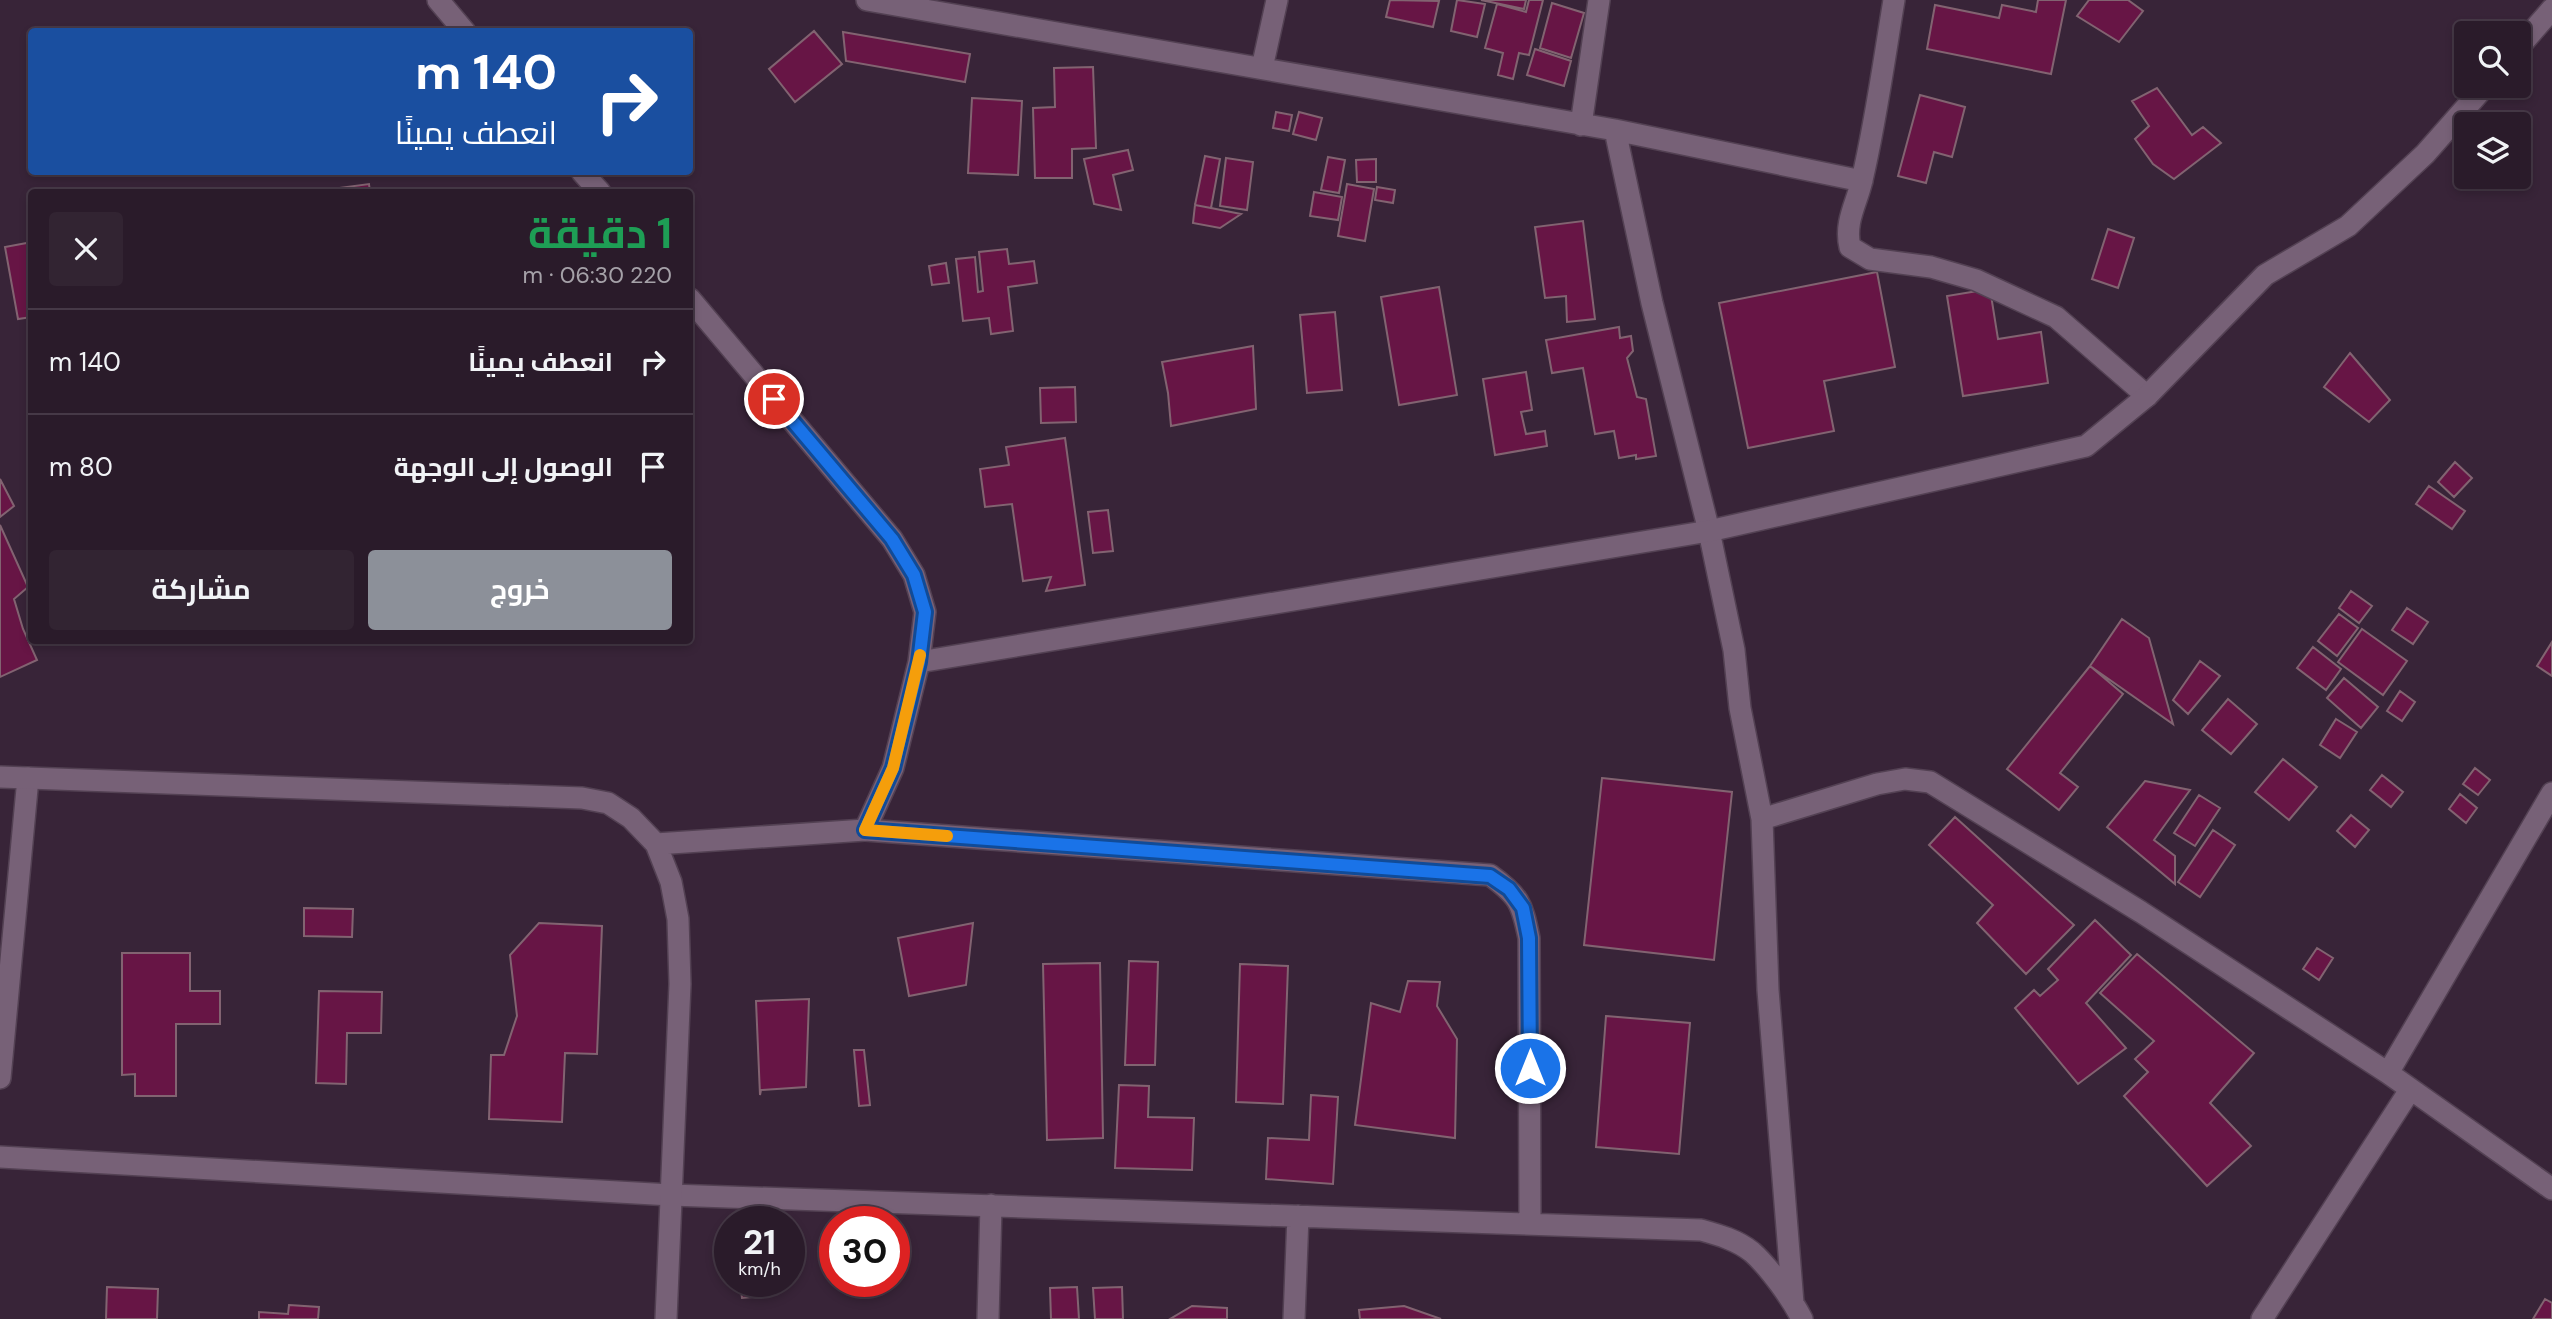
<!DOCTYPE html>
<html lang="ar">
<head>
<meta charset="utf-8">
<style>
	body { margin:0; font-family:"DM Sans",Cairo,sans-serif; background:#322432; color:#f1f3f6; direction:rtl; height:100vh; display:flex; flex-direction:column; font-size:26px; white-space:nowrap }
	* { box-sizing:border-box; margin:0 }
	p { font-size:23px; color:#a5a1a8 }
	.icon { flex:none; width:38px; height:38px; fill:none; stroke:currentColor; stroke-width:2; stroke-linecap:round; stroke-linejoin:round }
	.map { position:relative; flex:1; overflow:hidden; direction:ltr }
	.sheet { position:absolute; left:28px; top:189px; width:665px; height:455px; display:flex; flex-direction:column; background:#2a1b2a; border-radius:7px; box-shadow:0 4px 10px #0003,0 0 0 2px #463947; direction:rtl }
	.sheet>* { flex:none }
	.hud { position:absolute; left:28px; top:28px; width:665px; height:147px; border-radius:7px; box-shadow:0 4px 10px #0003,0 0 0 2px #463947; direction:rtl; background:#1a4fa0; color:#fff; overflow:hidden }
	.tools { position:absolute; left:2454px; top:21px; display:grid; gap:14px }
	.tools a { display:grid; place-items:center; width:77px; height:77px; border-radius:7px; background:#2a1b2a; box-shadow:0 4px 10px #0003,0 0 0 2px #463947; font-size:35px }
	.speed { position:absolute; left:714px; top:1206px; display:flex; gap:14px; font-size:35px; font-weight:700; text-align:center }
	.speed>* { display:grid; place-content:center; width:91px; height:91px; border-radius:50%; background:#2a1b2a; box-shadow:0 4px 10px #0003,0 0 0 2px #463947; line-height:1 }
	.speed small { font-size:18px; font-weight:400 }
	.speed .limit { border:10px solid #d22; background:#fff; color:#111 }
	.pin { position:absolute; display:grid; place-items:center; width:60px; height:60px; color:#fff; margin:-30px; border:4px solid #fff; border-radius:50%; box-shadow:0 2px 7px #0007 }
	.me { position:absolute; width:77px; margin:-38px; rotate:0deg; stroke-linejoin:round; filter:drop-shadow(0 0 5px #0008) }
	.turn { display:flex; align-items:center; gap:24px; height:147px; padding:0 21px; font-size:32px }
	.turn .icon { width:91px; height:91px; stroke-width:2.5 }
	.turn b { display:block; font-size:49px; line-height:60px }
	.round { display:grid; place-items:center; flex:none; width:74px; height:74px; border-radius:7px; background:#322432 }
	.overview { display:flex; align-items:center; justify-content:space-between; height:119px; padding:0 21px }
	h1 { font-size:42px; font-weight:700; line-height:52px; color:#1e9e55 }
	.primary-button { display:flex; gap:14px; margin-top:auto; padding:14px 21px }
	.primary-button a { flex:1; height:80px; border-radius:7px; background:#8c9099; color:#fff; font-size:28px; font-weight:700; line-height:80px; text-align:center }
	.primary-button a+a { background:#322432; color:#f1f3f6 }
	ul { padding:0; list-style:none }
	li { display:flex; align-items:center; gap:21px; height:105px; padding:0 21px; border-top:2px solid #463947 }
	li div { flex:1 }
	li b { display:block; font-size:26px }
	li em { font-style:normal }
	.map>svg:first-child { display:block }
	.building { fill:#671545; stroke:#826371; stroke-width:2 }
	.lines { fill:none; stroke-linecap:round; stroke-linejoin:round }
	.minor-casing { stroke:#534153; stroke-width:24 }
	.tertiary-casing { stroke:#534153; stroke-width:24 }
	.minor { stroke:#776177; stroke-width:21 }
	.tertiary { stroke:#776177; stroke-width:21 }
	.route-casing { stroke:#114b97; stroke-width:18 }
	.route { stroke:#1a73e8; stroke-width:12 }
	.slow { stroke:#f59e0b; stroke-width:12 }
</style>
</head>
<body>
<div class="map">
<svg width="2552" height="1319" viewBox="0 0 2552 1319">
	<rect width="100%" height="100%" fill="#382438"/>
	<path class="building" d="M1390,0L1439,1L1433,27L1386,17Z
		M1457,0L1485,4L1477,37L1451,31Z
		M1481,0H1526L1524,9Z
		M1529,0H1543L1529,55L1519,53L1513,79L1498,75L1503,53L1485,48L1497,4L1526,12Z
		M2038,0H2066L2051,74L1927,49L1935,5L1999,18L2002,5L2036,12Z
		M2089,0H2128L2143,11L2119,42L2077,16Z
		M1552,3L1584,13L1571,58L1540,48Z
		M814,31L842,64L795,102L769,69Z
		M843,32L970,54L965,82L846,61Z
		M1535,49L1571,61L1564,86L1527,75Z
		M1093,67L1096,148L1072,149V178H1035L1033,108L1055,107L1054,68Z
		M2157,88L2192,135L2203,127L2221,143L2174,179L2153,164L2135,139L2149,126L2132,101Z
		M1920,95L1965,107L1952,157L1934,152L1926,183L1898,176Z
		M972,98L1022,101L1018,175L968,173Z
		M1276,112L1292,115L1289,131L1273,128Z
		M1299,112L1322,118L1316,140L1293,134Z
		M1128,150L1133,170L1113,175L1121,210L1094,204L1084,159Z
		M1205,156L1220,159L1211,208L1195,205Z
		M1328,157L1345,160L1339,193L1321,190Z
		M1226,158L1253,162L1247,210L1220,206Z
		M1376,159V182H1357L1356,160Z
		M369,184L370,192H309Z
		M1347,184L1374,189L1365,241L1338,236Z
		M1377,187L1395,190L1393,203L1375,200Z
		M1314,192L1342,197L1338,220L1310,216Z
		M1195,205L1211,208L1241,214L1220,228L1193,223Z
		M1583,221L1595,319L1567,322L1566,296L1545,298L1535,227Z
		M2108,229L2134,238L2118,288L2092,279Z
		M32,242V317L18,319L5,247Z
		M1007,249L1009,264L1034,261L1037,283L1008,287L1013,331L991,334L989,318L963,321L956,259L975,257L978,292L983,291L979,252Z
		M946,263L949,283L932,285L929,266Z
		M1877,272L1895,367L1824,381L1834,431L1748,448L1719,303Z
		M1439,287L1457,395L1399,405L1381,297Z
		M1990,289L1998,339L2041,332L2048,383L1963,396L1947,296Z
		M1335,312L1342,390L1307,393L1300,315Z
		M1619,327L1620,338L1631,336L1633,351L1627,358L1637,397L1646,399L1656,456L1636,459V455L1619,458L1614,431L1595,434L1583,368L1552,373L1546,340Z
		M1253,346L1256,409L1171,426L1168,393L1162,362Z
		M2350,353L2390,400L2369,422L2324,387Z
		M1526,372L1532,410L1521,412L1526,434L1545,431L1547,446L1495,455L1483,379Z
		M1075,387L1076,422L1041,423L1040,388Z
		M1065,438L1085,585L1046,591L1051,577L1023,581L1012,504L985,507L980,469L1009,465L1006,447Z
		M2455,462L2472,478L2454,497L2438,482Z
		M0,479L14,506L0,517Z
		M2429,486L2465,511L2452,529L2416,504Z
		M1108,510L1113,551L1093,553L1088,512Z
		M0,525L28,587L14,599L23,629L37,660L0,677Z
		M2351,591L2372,606L2359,623L2339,608Z
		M2407,608L2428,622L2413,644L2392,630Z
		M2339,614L2358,628L2337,656L2318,641Z
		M2122,619L2149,638L2173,724L2090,666Z
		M2362,629L2407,661L2383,695L2338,662Z
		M2552,642V676L2537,666Z
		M2313,647L2341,669L2326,690L2297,668Z
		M2200,661L2220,676L2188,714L2173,700Z
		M2090,666L2123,694L2060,773L2078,787L2059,810L2007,769Z
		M2344,678L2378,707L2361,728L2327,698Z
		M2400,691L2415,702L2402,721L2387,711Z
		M2228,699L2257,724L2231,754L2202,730Z
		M2336,719L2357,732L2340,758L2320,745Z
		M2283,759L2317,787L2289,820L2255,792Z
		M2475,768L2490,780L2478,795L2463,784Z
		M2382,775L2403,792L2391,807L2370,790Z
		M1602,778L1732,792L1714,960L1584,945Z
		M2145,781L2190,790L2154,840L2175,856V884L2107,827Z
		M2460,794L2477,808L2466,823L2449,809Z
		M2199,795L2220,808L2195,846L2174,833Z
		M2351,815L2369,830L2355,847L2337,831Z
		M1955,817L2074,925L2026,974L1977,923L1993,905L1929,845Z
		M2213,830L2235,845L2200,897L2178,882Z
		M304,908L353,909L352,937L304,936Z
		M2095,920L2131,955L2086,1003L2126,1048L2078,1084L2015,1008L2034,990L2040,996L2058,980L2048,969Z
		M539,923L602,926L597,1054L565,1053L562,1122L489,1119L491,1055H504L517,1016L510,955Z
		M973,923L966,985L909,996L898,938Z
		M2317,948L2333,958L2319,980L2303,969Z
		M122,953H190V991H220V1024H176V1096H135V1074L122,1075Z
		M2137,954L2254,1053L2210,1103L2251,1146L2207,1186L2124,1096L2148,1072L2135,1059L2154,1041L2100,993Z
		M1129,961L1158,962L1155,1065H1125Z
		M1100,963L1103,1138L1047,1140L1043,964Z
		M1240,964L1288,966L1283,1104L1236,1102Z
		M1408,981L1440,982L1437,1006L1457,1039L1455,1138L1355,1125L1371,1003L1400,1012Z
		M319,991L382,992L381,1033H347L346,1084L316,1083Z
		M809,999L806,1087L761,1090L760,1095L756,1001Z
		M1606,1016L1690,1023L1679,1154L1596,1147Z
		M854,1050H864L870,1105L859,1106Z
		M1119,1085L1149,1086L1148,1117L1194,1118L1192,1170L1115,1168Z
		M1311,1095L1338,1097L1333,1184L1266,1179L1268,1138L1309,1140Z
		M740,1281H767L763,1296L742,1298Z
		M107,1287L158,1289L157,1319H106Z
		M1077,1287L1079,1319H1051L1050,1288Z
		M1122,1287L1123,1319H1095L1093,1288Z
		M2545,1299L2552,1303V1319H2533Z
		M289,1305L319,1307L318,1319H259V1312L288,1314Z
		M1192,1306L1227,1308V1319H1170Z
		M1404,1306L1441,1319H1360L1359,1310Z"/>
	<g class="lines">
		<g class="minor-casing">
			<path id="minor" d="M867,0L1615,130L1862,181
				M1894,0C1884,60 1876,121 1862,180C1857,203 1844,222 1850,247L1870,259L1931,267L1976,280L2056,317L2147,396
				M1262,68L1277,0
				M1581,125L1599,0
				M1615,130L1652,303L1709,531L1734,650L1740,708L1762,819L1768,990L1793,1303
				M1762,819L1877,784L1905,779L1930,782L2141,912L2388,1073L2552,1189
				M865,830L1490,875C1519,896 1522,903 1529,938L1530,1224
				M2388,1073L2552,793
				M0,1078L28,778
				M0,1157L671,1195L1701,1230C1719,1235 1737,1240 1752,1252C1769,1267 1792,1299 1802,1319
				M988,1319L991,1205
				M1294,1319L1298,1216
				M2262,1319L2410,1090"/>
		</g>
		<g class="tertiary-casing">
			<path id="tertiary" d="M438,0L465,32
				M2518,48L2552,9
				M582,172L600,192
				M919,662L1709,531L2086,446L2147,396L2265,275L2348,226L2425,154L2485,86
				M0,777L582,798L608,803L631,818L656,844L671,882L678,919L680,984L666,1319
				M656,844L865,830L893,768L919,662L925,612L914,575L892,539L690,299"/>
		</g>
		<use href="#minor" class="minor"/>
		<use href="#tertiary" class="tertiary"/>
	</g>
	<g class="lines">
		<g class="route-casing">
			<path id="route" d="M774,399L892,539L914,575L925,612L919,662L893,768L865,830L1490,876L1509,889L1523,908L1529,938L1530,1068"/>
		</g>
		<use href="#route" class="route"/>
		<path class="slow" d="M920,655L893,768L865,830L947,836"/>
	</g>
</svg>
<div class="tools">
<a><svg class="icon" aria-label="search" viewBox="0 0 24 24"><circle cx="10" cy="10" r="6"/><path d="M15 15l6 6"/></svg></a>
<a><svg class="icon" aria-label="layers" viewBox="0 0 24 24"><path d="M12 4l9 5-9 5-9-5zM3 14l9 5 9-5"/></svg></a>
</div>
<div class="speed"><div>21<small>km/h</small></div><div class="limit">30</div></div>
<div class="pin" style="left:774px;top:399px;background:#d93025"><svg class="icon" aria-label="arrive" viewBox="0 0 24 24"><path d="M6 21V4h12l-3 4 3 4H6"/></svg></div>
<svg class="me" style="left:1530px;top:1068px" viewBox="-20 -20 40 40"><circle r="17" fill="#1a73e8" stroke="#fff" stroke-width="3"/><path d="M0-11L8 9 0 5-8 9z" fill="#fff"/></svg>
<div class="hud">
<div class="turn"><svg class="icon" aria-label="right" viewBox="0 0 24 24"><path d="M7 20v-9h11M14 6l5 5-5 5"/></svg><div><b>140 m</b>انعطف يمينًا</div></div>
</div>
<section class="sheet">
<div class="overview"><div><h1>1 دقيقة</h1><p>220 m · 06:30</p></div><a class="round"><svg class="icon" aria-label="close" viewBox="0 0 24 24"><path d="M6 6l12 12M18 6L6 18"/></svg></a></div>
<ul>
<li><svg class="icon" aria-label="right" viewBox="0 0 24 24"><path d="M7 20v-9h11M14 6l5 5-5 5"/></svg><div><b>انعطف يمينًا</b></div><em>140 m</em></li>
<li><svg class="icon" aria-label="arrive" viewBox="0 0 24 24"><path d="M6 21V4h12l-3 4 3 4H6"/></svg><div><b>الوصول إلى الوجهة</b></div><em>80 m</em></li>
</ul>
<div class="primary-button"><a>خروج</a><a>مشاركة</a></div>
</section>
</div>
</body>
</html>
